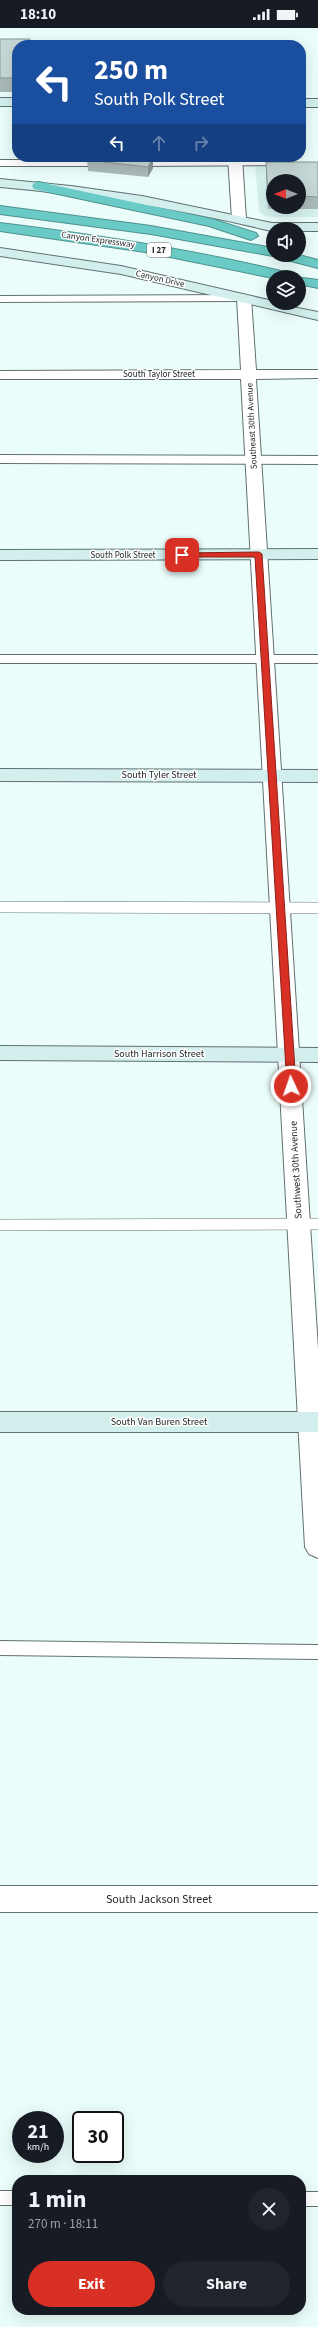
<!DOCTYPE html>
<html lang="en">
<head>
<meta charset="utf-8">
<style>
	body { margin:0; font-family:"Source Sans 3",sans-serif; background:#20242c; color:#f1f3f6; height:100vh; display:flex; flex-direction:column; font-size:15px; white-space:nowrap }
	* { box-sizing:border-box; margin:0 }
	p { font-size:13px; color:#9ea1a6 }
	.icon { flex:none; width:22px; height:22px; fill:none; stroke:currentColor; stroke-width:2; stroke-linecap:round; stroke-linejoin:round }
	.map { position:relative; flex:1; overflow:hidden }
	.details { position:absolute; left:12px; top:2147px; width:294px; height:140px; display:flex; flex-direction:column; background:#171b24; border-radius:16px; box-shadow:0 4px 16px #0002 }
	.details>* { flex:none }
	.hud { position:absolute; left:12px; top:12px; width:294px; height:122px; border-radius:16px; box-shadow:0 4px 16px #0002; background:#1a4fa0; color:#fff; overflow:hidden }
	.needle { width:26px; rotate:270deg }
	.fabs { position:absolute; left:266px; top:146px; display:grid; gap:8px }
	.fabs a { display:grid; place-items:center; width:40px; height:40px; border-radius:50%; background:#171b24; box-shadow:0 4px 16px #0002; font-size:20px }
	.speed { position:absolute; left:12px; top:2083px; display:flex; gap:8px; font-size:20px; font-weight:700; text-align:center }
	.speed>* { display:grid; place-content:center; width:52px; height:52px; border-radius:50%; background:#171b24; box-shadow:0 4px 16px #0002; line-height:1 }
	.speed small { font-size:10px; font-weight:400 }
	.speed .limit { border:2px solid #111; border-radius:6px; background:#fff; color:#111 }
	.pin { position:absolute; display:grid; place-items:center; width:34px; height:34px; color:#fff; margin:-17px; border-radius:8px; box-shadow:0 2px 6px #0006 }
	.me { position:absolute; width:44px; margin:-22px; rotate:357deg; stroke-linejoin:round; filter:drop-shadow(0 0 3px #0008) }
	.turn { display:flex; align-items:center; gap:14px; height:84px; padding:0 16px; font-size:18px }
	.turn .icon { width:52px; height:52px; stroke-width:2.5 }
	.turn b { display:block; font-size:28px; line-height:34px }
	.lanes { display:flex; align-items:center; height:38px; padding:0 16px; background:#0003; justify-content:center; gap:20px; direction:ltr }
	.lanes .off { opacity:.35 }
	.round { display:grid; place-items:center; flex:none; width:42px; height:42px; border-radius:21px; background:#20242c }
	.headline { display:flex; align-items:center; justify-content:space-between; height:68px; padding:0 16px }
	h1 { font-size:24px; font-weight:700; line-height:30px }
	.button { display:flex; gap:8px; margin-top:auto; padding:8px 16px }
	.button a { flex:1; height:46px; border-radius:24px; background:#d93025; color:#fff; font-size:16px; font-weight:700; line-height:46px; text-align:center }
	.button a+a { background:#20242c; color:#f1f3f6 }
	.status { display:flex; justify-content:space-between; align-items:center; height:28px; padding:0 20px; background:#171b24; direction:ltr }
	.status svg { height:11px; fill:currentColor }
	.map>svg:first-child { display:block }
	.built { fill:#d4f0ed; fill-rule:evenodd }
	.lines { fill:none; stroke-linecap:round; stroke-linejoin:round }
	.lane-far3-casing { stroke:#617170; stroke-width:8 }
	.lane-far2-casing { stroke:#617170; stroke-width:10 }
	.lane-far1-casing { stroke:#617170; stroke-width:12 }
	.lane-casing { stroke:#617170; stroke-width:16 }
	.street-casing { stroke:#617170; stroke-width:2 }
	.secondary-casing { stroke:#617170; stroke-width:2 }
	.highway-casing { stroke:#50918e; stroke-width:2 }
	.lane-far3 { stroke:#fff; stroke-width:6 }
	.lane-far2 { stroke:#fff; stroke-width:8 }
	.lane-far1 { stroke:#fff; stroke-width:11 }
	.lane { stroke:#fff; stroke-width:14 }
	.street { fill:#fff; fill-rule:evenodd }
	.secondary { fill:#d2efee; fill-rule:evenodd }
	.highway { fill:#6acac5; fill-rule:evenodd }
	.wall { fill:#aabab8; fill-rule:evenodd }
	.shaded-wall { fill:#8b9796 }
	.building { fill:#c6d8d6; stroke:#8b9796 }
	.route { fill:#d93025; stroke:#8d1f18 }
	.labels { text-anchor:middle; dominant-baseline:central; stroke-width:3; stroke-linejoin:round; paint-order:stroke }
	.far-street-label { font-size:9px; fill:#212827; stroke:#fff }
	.shield { fill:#fff; stroke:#646868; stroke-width:1 }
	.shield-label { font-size:9px; font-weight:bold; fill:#212827 }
	.street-label { font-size:10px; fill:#212827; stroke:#fff }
	.near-street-label { font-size:12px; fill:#212827; stroke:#fff }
</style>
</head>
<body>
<div class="status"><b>18:10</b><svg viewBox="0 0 49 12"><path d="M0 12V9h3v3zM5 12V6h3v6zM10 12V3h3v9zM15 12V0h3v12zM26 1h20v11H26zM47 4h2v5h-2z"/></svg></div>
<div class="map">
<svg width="318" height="2299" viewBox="0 0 318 2299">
	<rect width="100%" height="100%" fill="#eafdfb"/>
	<path class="built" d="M255,137H318V189H277L265,188L259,183ZM273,153H299V179H273Z"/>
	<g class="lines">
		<g class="lane-far3-casing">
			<path id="lane-far3" d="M0,135H101
				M139,135L281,134
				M0,271L237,270"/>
		</g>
		<g class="lane-far2-casing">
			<path id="lane-far2" d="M0,431L318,432
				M0,631H318"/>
		</g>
		<g class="lane-far1-casing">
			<path id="lane-far1" d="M0,879L318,880
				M0,1197L318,1196"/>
		</g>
		<g class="lane-casing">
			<path id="lane" d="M0,1620L318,1624
				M0,2170H17
				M301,2171H318"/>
		</g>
		<g class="street-casing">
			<path id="street" d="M228,129H242L246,191L239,195L232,191Z
				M244,266L251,270L256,342H318V350L256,351L318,1321V1530L309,1526L305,1519L241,351H0V343L241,342L237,270Z
				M0,1858H318V1884H0Z"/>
		</g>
		<g class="secondary-casing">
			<path id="secondary" d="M0,70H17V78H0Z
				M301,71H318V79H301Z
				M0,151L71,158L142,168L272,195H318V203H299V201H273L271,203C182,181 91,167 0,159Z
				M0,220L121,238L273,273V275L318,284V292L121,246L0,228Z
				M318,521V531L0,532V522Z
				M0,741L318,742V754L0,753Z
				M0,1018L318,1020V1034L0,1032Z
				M0,1384H318V1404H0Z"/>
		</g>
		<g class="highway-casing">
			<path id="highway" d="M39,154L212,191L256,205L258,208L251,212L209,198L34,161L32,158L34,155Z
				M0,178L151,198L273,220V227H299L318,232V240L279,230L277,227L273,228L151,206L0,186Z
				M0,195C98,207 197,222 293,246L295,249L318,252V260L299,256V249L273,250L145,224L0,203Z"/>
		</g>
		<use href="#lane-far3" class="lane-far3"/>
		<use href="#lane-far2" class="lane-far2"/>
		<use href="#lane-far1" class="lane-far1"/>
		<use href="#lane" class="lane"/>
		<use href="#street" class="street"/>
		<use href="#secondary" class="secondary"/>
		<use href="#highway" class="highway"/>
	</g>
	<path class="wall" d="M0,11L17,17V64H0Z
		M134,129L153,140L148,149L88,143L87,132Z
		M266,134H318V181H268L266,147ZM273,153H299V179H273Z"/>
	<path class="shaded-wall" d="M153,130V140L148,149V139Z"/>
	<path class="building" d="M0,11H30L29,17H17V50H0Z
		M90,129H134L153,130L148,139L87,132Z
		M266,134H318V169L299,168V153H273V168H268Z"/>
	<path class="route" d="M259,524L262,526L296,1058L291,1061L287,1058L255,529H182L179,527L182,525Z"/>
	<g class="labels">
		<g class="far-street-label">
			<text transform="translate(98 212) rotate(8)">Canyon Expressway</text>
			<text transform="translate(160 251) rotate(13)">Canyon Drive</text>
			<text x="159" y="346">South Taylor Street</text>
			<text transform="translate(252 398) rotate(-93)">Southeast 30th Avenue</text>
			<text x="123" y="527">South Polk Street</text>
		</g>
		<rect class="shield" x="147" y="215" width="24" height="14" rx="3"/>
		<g class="shield-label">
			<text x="159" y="222">I 27</text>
		</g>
		<g class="street-label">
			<text x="159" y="747">South Tyler Street</text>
			<text x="159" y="1026">South Harrison Street</text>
			<text transform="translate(296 1142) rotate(-93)">Southwest 30th Avenue</text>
			<text x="159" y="1394">South Van Buren Street</text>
		</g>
		<g class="near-street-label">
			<text x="159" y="1871">South Jackson Street</text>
		</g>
	</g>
</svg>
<div class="fabs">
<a><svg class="needle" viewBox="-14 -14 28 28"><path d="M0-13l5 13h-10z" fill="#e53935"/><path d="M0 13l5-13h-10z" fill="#9ea1a6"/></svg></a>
<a><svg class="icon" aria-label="sound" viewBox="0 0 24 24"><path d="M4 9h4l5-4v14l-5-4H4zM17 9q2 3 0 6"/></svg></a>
<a><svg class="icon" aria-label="layers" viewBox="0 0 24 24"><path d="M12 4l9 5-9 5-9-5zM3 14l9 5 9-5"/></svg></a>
</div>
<div class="speed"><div>21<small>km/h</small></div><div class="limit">30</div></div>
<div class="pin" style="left:182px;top:527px;background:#d93025"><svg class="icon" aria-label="arrive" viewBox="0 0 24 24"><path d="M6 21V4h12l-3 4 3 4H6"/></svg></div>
<svg class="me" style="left:291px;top:1058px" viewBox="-20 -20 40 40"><circle r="17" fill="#d93025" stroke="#fff" stroke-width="3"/><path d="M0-11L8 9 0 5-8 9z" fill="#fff"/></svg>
<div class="hud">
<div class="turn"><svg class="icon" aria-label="left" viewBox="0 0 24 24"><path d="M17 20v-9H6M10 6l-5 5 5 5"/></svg><div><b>250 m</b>South Polk Street</div></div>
<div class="lanes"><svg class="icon" aria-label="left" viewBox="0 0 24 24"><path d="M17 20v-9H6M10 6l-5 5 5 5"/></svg><svg class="icon off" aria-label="ahead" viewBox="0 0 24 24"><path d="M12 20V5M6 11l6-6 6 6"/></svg><svg class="icon off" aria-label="right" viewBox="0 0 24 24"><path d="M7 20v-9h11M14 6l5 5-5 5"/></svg></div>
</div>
<section class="details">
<div class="headline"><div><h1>1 min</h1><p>270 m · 18:11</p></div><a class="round"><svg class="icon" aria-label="close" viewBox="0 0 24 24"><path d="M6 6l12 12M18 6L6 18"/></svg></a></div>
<div class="button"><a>Exit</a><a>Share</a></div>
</section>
</div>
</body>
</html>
